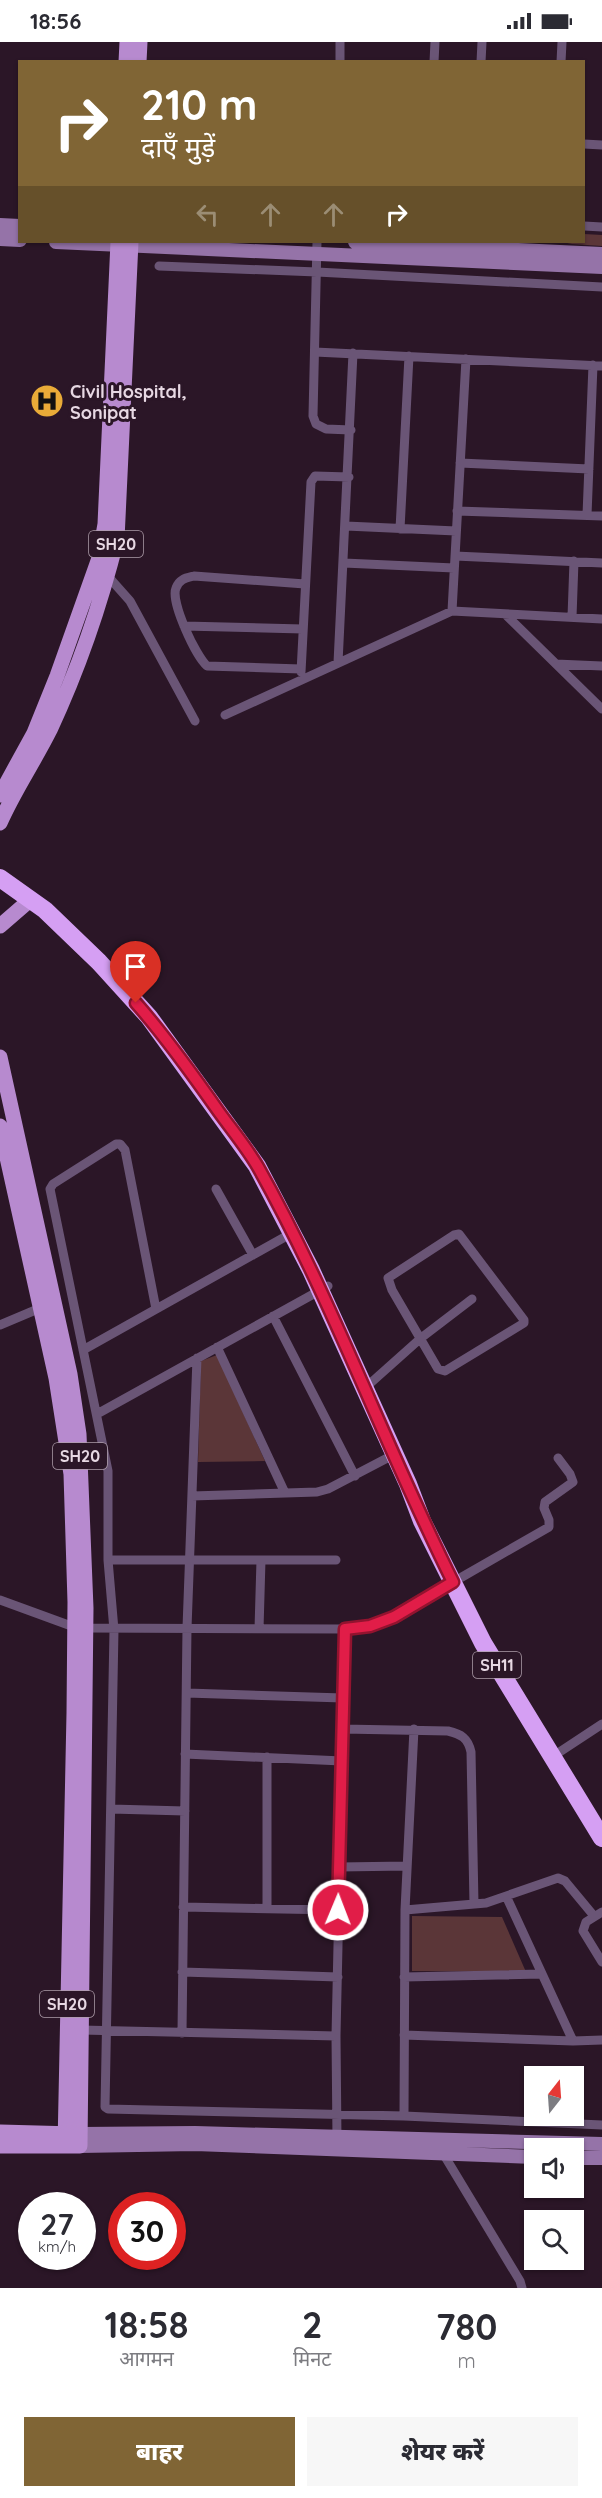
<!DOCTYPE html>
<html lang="hi">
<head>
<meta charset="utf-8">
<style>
	body { margin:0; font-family:Quicksand,"Noto Sans Devanagari",sans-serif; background:#f7f7f7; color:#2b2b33; height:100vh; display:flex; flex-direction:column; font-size:22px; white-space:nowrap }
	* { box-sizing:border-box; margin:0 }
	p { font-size:20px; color:#7c7c81 }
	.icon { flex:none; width:33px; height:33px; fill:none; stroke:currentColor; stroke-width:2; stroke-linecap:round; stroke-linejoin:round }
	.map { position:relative; height:2246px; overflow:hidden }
	.panel { display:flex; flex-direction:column; background:#fff; flex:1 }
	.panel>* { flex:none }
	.hud { position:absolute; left:18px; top:18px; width:567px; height:183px; border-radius:0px; box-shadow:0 2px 4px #0004; background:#806535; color:#fff; overflow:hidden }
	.needle { width:39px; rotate:17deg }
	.buttons { position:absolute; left:524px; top:2024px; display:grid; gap:12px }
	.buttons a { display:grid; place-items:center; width:60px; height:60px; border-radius:0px; background:#fff; box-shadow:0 2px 4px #0004; font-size:30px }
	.speed { position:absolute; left:18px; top:2150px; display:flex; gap:12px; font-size:30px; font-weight:700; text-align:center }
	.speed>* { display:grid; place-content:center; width:78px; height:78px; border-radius:50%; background:#fff; box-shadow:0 2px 4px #0004; line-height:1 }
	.speed small { font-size:15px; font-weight:400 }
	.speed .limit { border:9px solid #d22; background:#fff; color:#111 }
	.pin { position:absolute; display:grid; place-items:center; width:51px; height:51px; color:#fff; margin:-62px -26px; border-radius:50% 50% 50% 0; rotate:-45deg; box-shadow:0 0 6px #0007 }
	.pin .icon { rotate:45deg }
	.me { position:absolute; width:66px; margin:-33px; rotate:1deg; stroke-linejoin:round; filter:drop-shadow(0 0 4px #0008) }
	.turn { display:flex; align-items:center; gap:21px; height:126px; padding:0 24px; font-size:27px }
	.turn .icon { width:78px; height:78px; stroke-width:2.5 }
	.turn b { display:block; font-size:42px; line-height:51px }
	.lanes { display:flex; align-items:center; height:57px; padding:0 24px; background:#0003; justify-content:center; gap:30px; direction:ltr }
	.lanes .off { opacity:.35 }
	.eta { display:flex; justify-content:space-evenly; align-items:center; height:102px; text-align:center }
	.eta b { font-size:36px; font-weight:800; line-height:42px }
	.button { display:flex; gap:12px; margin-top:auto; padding:12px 24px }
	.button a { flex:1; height:69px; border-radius:0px; background:#806535; color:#fff; font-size:24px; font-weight:800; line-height:69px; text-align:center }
	.button a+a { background:#f7f7f7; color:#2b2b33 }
	.status { display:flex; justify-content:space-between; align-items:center; height:42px; padding:0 30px; background:#fff; direction:ltr }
	.status svg { height:16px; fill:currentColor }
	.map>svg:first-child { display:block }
	.green { fill:#5b3638 }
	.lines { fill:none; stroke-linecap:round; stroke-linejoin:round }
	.street { stroke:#6a5576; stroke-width:9 }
	.secondary { stroke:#9573a8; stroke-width:14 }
	.primary { stroke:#b78acf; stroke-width:15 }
	.highway { stroke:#d59ff3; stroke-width:18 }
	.route-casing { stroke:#92132f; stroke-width:15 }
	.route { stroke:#e11d48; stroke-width:10 }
	.labels { text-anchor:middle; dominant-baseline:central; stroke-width:6; stroke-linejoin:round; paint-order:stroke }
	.shield { fill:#2b1627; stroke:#af9eab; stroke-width:1.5 }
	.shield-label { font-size:16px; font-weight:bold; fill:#e7d8e3 }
	.poi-label { font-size:18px; font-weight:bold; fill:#e7d8e3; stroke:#2b1627; text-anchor:start }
</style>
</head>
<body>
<div class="status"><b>18:56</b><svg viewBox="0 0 49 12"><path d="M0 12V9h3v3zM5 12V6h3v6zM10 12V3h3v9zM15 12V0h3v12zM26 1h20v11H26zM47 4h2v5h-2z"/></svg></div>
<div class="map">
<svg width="602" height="2246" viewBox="0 0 602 2246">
	<rect width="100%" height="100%" fill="#2b1627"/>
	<path class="green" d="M584,192L602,193V204L572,202L562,200H584Z
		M217,1313L265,1419L198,1420L201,1319Z
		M412,1874L502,1875L526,1930L412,1929Z"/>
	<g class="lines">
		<path class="street" d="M340,20V0
			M434,20L435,0
			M481,20L482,0
			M561,20L562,0
			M584,102L602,103
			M584,184L602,185
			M317,200L313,374L316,382L326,387L351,388
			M159,224L317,230L602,245
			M315,310L602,324
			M460,421L589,427
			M457,469L602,474
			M587,473L593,323
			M346,484L456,489
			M400,487L409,314
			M455,514L602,521
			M344,521L454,526
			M106,532L130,559L195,679
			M452,569L466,317
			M505,572L602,667
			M572,575L574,519
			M184,584L303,587
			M338,621L353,311
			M556,622L602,624
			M301,627L207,624C196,614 170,560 176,546C179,537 186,536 194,534L305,542
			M301,630L311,440L315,434L349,435
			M225,673L452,569L602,577
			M216,1147L253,1213
			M459,1192L524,1278V1281L445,1329L438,1327L392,1248L388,1236L454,1193Z
			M156,1267L125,1108L120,1102H116L53,1142L50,1147L108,1429V1518L114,1588L105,2065L108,2067L404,2074L602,2083
			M273,1274L355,1434
			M0,1283L45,1264
			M217,1305L285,1451
			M83,1308L292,1191
			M365,1346L421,1296L472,1257
			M97,1372L328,1244
			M192,1454L317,1450L328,1447L395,1412
			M108,1518H336
			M462,1535L549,1485V1478L544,1466L545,1460L573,1440L570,1432L558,1416
			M0,1558L74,1585L86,1586L345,1587L370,1583L394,1575L453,1540
			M259,1587L261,1518
			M187,1651L343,1656
			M343,1687L448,1689C461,1692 468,1696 471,1710L474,1862
			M185,1712L342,1719
			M267,1715V1866
			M552,1715L602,1682
			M111,1767L185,1769
			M339,1825L407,1824
			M507,1856L573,1999
			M183,1865L338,1868
			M405,1868L486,1861L558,1836L565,1839L594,1874
			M602,1870L586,1880L583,1889L602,1920
			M182,1930L338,1935
			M404,1935L542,1932
			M81,1988L336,1994
			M182,1991L187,1586L197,1316
			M404,1993L573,1999L602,1998
			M404,2074L405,1868L414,1687
			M337,2098L336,1994L345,1587
			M444,2113L520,2239L522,2246"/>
		<path class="secondary" d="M0,183L20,184
			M0,197L20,198
			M56,200L602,225
			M355,200L602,212
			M80,2092L195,2091L602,2102
			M80,2104L195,2102L534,2115
			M573,2116H602"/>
		<path class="primary" d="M126,20L127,0
			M139,20L140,0
			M0,753L34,691L57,634L99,516L105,482L118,200
			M0,781C14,749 34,720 50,688C78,628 101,561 117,497L131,200
			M0,884L30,858
			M0,1015L70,1332L79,1392L86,1566L80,2104H0
			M0,1084L56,1336L71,1432L75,1560L74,1671L65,2104
			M0,2090L75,2092"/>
		<path class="highway" d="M0,836L45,868L99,920L149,975L257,1124L311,1228L408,1442L422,1479L483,1601L602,1796"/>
	</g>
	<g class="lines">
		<g class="route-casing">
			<path id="route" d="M136,961C166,995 193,1033 219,1070C232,1088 247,1106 258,1125C333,1259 385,1404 453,1540L394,1575L370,1584L345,1587L338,1868"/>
		</g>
		<use href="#route" class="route"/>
	</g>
	<defs>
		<g id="hospital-disc" transform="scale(1.725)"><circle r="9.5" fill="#e9ab38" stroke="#2b1627"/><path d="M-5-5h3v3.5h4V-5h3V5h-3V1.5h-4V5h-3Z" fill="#111"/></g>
	</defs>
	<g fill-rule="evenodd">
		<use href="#hospital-disc" x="47" y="359"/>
	</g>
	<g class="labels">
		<g class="shield">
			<rect x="89" y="489" width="54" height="26" rx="4.5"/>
			<rect x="53" y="1401" width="54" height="26" rx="4.5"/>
			<rect x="473" y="1610" width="48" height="26" rx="4.5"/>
			<rect x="40" y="1949" width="54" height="26" rx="4.5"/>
		</g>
		<g class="shield-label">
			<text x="116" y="502">SH20</text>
			<text x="80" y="1414">SH20</text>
			<text x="497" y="1623">SH11</text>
			<text x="67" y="1962">SH20</text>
		</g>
		<g class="poi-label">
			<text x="70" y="349">Civil Hospital,<tspan x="70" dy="21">Sonipat</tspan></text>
		</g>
	</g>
</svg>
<div class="buttons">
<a><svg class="needle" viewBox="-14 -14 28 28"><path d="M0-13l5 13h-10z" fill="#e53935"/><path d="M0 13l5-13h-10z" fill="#7c7c81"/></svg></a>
<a><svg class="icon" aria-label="sound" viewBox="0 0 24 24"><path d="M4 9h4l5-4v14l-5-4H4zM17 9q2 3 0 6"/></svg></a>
<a><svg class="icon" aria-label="search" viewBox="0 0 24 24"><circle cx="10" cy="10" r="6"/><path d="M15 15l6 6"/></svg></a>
</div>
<div class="speed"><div>27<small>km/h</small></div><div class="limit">30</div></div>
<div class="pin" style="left:136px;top:961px;background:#d93025"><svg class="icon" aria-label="arrive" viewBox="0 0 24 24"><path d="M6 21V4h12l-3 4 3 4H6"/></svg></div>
<svg class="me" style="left:338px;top:1868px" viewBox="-20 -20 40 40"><circle r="17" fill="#e11d48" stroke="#fff" stroke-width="3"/><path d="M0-11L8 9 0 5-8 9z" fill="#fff"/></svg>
<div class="hud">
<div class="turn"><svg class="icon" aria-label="right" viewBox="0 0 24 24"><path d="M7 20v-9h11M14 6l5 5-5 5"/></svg><div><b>210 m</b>दाएँ मुड़ें</div></div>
<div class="lanes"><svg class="icon off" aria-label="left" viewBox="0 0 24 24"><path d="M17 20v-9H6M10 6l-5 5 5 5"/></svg><svg class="icon off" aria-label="ahead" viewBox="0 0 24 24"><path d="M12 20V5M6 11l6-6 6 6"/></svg><svg class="icon off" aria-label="ahead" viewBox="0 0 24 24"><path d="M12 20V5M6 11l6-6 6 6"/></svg><svg class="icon" aria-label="right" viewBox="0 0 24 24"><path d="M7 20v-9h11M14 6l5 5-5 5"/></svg></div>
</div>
</div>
<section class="panel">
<div class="eta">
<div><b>18:58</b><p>आगमन</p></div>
<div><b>2</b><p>मिनट</p></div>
<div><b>780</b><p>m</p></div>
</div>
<div class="button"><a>बाहर</a><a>शेयर करें</a></div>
</section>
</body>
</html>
